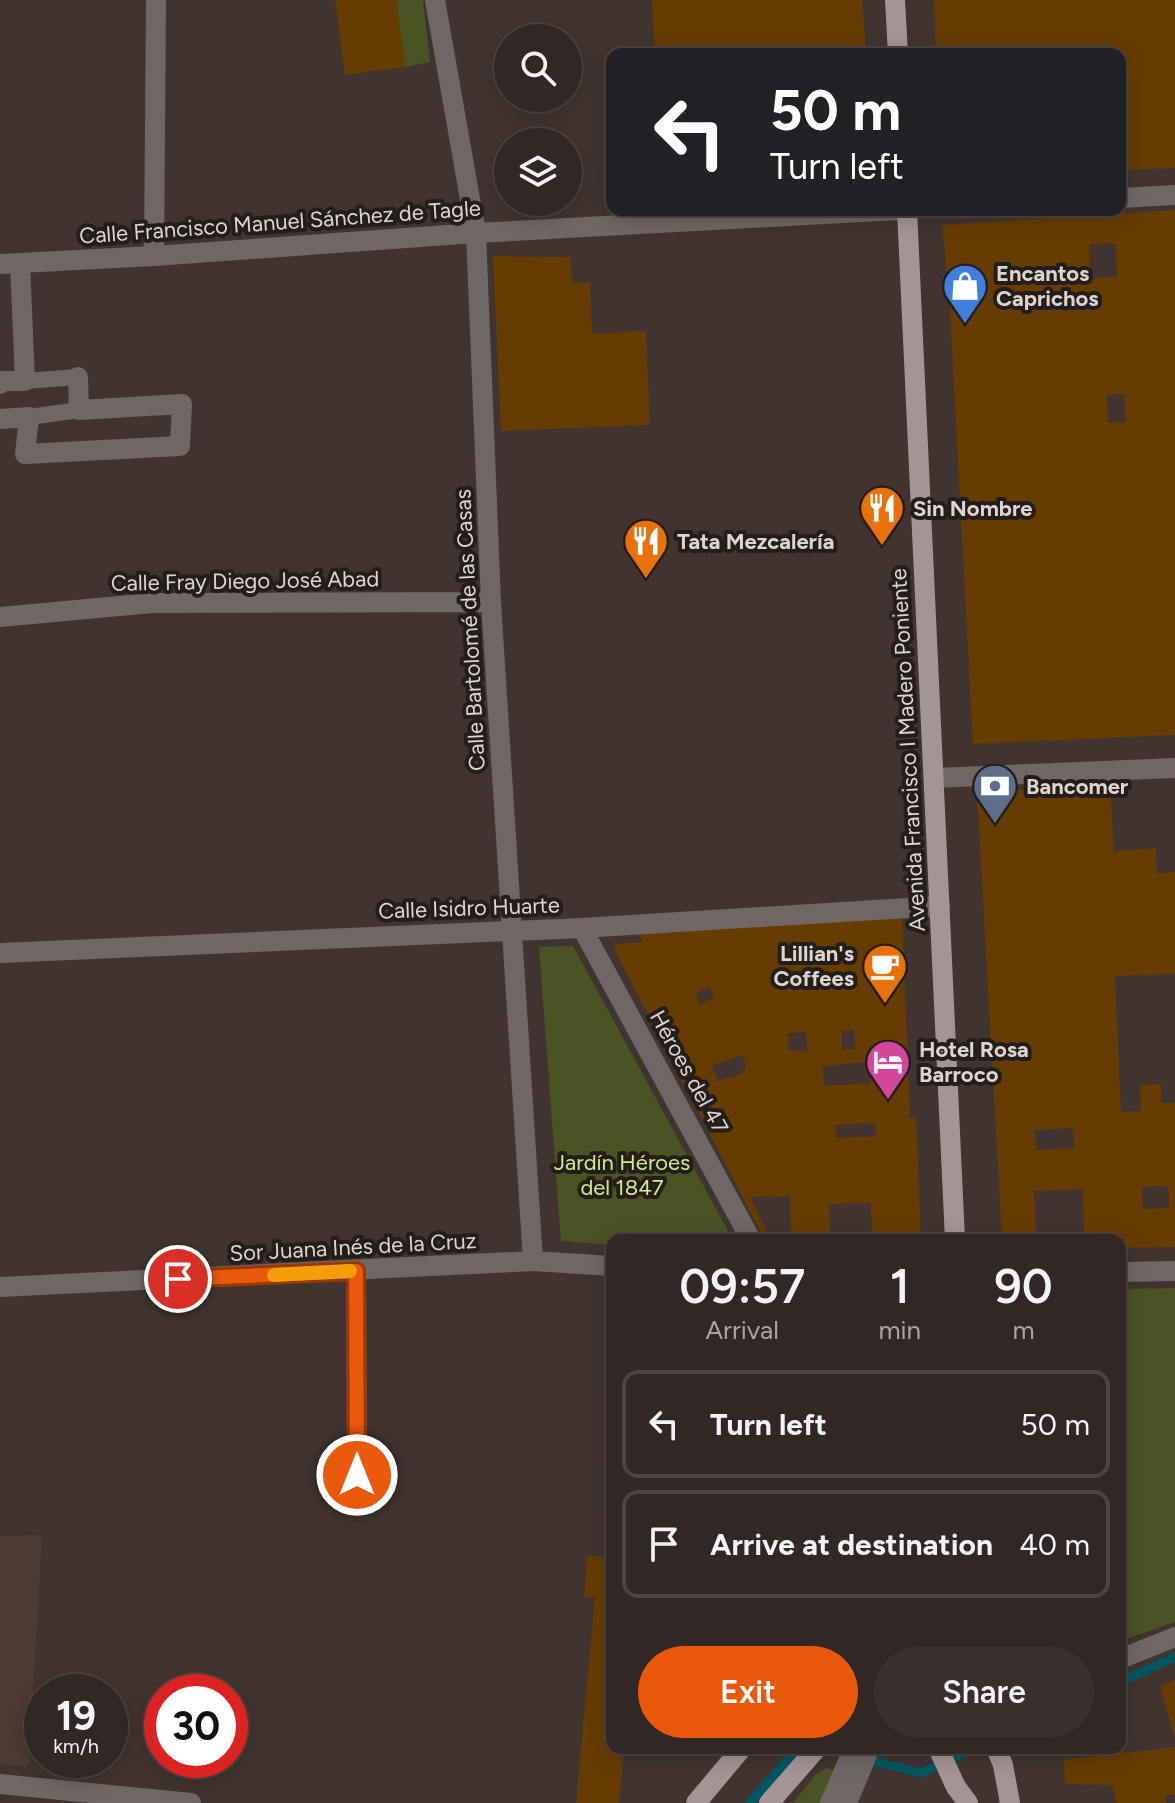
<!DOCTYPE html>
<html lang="en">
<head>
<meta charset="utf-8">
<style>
	body { margin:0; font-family:Figtree,sans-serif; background:#392f2c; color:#f1f3f6; height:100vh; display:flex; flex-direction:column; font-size:30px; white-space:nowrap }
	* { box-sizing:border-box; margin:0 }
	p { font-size:26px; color:#a8a5a6 }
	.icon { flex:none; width:44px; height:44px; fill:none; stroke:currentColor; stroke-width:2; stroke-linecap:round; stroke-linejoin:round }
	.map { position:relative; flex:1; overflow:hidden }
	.side { position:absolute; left:606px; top:1234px; width:520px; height:520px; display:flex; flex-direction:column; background:#312724; border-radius:16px; box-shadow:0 4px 20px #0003,0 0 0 2px #4c4441 }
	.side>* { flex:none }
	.guide { position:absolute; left:606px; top:48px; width:520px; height:168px; border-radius:16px; box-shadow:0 4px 20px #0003,0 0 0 2px #4c4441; background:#202124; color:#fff; overflow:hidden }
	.fabs { position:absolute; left:494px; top:24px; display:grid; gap:16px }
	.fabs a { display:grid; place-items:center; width:88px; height:88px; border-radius:50%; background:#312724; box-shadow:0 4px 20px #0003,0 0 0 2px #4c4441; font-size:40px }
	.speed { position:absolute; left:24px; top:1674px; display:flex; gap:16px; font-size:40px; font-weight:700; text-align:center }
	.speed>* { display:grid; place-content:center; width:104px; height:104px; border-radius:50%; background:#312724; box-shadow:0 4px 20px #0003,0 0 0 2px #4c4441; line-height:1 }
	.speed small { font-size:20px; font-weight:400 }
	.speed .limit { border:12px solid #d22; background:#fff; color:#111 }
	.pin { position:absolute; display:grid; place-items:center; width:68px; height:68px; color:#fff; margin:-34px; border:4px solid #fff; border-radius:50%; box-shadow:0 2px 8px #0007 }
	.me { position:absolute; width:88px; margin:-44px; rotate:0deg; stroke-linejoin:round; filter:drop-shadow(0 0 6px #0008) }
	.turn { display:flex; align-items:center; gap:28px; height:168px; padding:0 32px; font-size:36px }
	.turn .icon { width:104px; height:104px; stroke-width:2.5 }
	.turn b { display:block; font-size:56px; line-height:68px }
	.eta { display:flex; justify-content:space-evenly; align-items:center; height:136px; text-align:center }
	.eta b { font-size:48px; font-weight:600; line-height:56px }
	.primary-button { display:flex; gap:16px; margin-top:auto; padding:16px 32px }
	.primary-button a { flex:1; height:92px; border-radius:48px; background:#ea580c; color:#fff; font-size:32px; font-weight:600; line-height:92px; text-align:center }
	.primary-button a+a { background:#392f2c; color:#f1f3f6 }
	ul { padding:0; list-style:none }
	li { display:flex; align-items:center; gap:24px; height:108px; margin:0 16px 12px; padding:0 16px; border:4px solid #4c4441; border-radius:16px }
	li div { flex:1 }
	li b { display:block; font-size:30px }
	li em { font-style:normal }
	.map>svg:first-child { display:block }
	.built { fill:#4d3a32 }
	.green { fill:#4a5423 }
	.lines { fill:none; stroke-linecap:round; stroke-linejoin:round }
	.stream { stroke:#005761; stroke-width:9 }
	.building { fill:#673c00; fill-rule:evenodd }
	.lane { stroke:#6e6766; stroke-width:16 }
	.street { stroke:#6e6766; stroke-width:20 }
	.primary { stroke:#a39593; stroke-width:20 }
	.route-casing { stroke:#983908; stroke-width:20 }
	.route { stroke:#ea580c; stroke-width:14 }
	.slow { stroke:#f59e0b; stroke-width:14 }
	.labels { text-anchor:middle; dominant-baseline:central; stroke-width:8; stroke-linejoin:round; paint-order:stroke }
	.street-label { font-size:22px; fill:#ddd5d2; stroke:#231d1b }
	.poi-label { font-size:22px; font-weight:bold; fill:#ddd5d2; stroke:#231d1b; text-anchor:start }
	.park-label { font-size:22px; fill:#d5e98c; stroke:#231d1b }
</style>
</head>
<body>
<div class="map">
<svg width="1175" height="1803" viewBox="0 0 1175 1803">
	<rect width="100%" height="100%" fill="#413430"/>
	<path class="built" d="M42,1535L29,1766L0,1764V1536Z"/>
	<path class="green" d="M396,0H423L430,62L405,67Z
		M573,946L733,1240H612V1245L561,1241L539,947Z
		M1175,1288V1622L1120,1641V1289Z
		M827,1768L835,1770L841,1803H793L816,1774Z"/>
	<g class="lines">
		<path class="stream" d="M1120,1682L1175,1657
			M818,1748L850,1756
			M864,1759L921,1773L975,1748
			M750,1803L798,1748"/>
	</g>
	<path class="building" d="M335,0H396L405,67L345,75Z
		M652,0H862L866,54H655Z
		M934,0H1175V168L1120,170V54H936Z
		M1175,210V735L973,744L949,290L942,225ZM1116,243L1117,277L1090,278L1089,244ZM1124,394L1126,422L1108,423L1107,395Z
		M493,256L571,257L572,283H590L592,334L646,331L650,425L501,431Z
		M1110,785L1114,851L1156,848L1157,873L1175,872V974L1115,976L1121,1112L1141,1111L1140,1085L1161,1084V1103H1175V1247L1120,1248V1240H1002L977,792ZM1073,1128L1074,1148L1036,1150L1035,1130ZM1168,1186L1169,1208L1143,1209L1142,1187ZM1083,1189L1084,1233L1036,1235L1034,1191Z
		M902,913L910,1118H916L921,1240H791L790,1196L750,1197L771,1240H765L614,949L617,944L642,942L635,926ZM710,987L714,998L700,1004L696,993ZM854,1030L855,1049L842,1050V1031ZM806,1032L807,1051H789L788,1033ZM742,1055L746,1065L741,1074L718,1081L711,1066ZM869,1062L871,1083L824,1086L823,1066ZM875,1123L876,1136L836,1138L835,1125ZM871,1203L872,1235L830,1236L829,1204Z
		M587,1556L612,1558V1748H624L619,1803H576L595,1598L584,1597Z
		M1175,1680V1736H1174L1160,1686Z
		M1175,1747V1795L1166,1796V1803H1117L1112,1785L1065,1784L1064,1760Z"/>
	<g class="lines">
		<path class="lane" d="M25,381L78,377
			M29,417L79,410"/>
		<path class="street" d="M435,0L476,233L491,602L533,1261
			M1120,198L1175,195
			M154,256L156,0
			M0,264L154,256L476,233L898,210
			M0,384V381H25L20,263
			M0,419L29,417L25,454L180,446L182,404L79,410L78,377
			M0,617L152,603L491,602
			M934,778L1175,768
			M582,928L751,1240
			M0,953L582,928L940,906
			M356,1271L357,1475
			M1120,1272L1175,1271
			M0,1287L533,1261L612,1266
			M1120,1659L1175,1637
			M0,1784L191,1803
			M830,1803L854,1748
			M847,1803L870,1748"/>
		<path class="primary" d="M895,0L898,54
			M907,210L955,1240
			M938,1748L956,1787L968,1803
			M996,1748L1003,1765L1010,1803
			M696,1803L742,1748
			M769,1803L817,1748"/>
	</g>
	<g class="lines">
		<g class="route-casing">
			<path id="route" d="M178,1279L356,1271L357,1475"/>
		</g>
		<use href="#route" class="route"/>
		<path class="slow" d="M274,1275L350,1271"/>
	</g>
	<defs>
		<g id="shop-pin" transform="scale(2.3)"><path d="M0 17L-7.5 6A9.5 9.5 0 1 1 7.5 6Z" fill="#3f7fe0" stroke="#231d1b"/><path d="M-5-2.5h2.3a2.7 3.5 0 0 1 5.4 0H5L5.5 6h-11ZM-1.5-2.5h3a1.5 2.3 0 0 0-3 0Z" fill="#fff"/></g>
		<g id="restaurant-pin" transform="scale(2.3)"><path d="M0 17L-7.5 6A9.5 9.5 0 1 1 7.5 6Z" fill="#e8710a" stroke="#231d1b"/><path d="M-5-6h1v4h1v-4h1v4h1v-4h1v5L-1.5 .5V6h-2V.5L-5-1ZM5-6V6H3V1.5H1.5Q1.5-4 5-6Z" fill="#fff"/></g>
		<g id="bank-pin" transform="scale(2.3)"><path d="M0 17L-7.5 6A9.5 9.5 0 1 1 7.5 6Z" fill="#5c6f8a" stroke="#231d1b"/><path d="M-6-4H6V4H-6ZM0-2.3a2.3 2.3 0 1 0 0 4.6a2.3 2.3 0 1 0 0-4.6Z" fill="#fff"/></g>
		<g id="cafe-pin" transform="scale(2.3)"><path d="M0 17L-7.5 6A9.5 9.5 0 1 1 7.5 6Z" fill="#e8710a" stroke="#231d1b"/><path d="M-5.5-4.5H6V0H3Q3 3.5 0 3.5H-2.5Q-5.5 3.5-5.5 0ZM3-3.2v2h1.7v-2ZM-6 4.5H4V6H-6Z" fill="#fff"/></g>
		<g id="hotel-pin" transform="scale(2.3)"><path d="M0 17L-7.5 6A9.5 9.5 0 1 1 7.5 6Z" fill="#d1479c" stroke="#231d1b"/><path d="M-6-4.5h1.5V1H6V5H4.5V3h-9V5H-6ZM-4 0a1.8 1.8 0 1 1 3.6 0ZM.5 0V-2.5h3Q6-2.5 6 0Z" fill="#fff"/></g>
	</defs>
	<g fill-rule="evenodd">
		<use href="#shop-pin" x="965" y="286"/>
		<use href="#restaurant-pin" x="882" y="508"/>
		<use href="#restaurant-pin" x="646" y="541"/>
		<use href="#bank-pin" x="995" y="786"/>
		<use href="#cafe-pin" x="885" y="966"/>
		<use href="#hotel-pin" x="888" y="1062"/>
	</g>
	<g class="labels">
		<g class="street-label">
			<text transform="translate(280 222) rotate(-4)">Calle Francisco Manuel Sánchez de Tagle</text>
			<text transform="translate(245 581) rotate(-1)">Calle Fray Diego José Abad</text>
			<text transform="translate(470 630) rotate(-93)">Calle Bartolomé de las Casas</text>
			<text transform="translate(908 750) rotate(-93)">Avenida Francisco I Madero Poniente</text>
			<text transform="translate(469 908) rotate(-2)">Calle Isidro Huarte</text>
			<text transform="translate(689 1072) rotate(61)">Héroes del 47</text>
			<text transform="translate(353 1247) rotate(-3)">Sor Juana Inés de la Cruz</text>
		</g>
		<g class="poi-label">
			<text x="996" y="273">Encantos<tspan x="996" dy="25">Caprichos</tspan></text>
			<text x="913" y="508">Sin Nombre</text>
			<text x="677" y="541">Tata Mezcalería</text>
			<text x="1026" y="786">Bancomer</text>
			<text x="854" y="953" text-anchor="end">Lillian's<tspan x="854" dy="25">Coffees</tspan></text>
			<text x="919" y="1049">Hotel Rosa<tspan x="919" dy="25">Barroco</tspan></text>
		</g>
		<g class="park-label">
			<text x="622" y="1162">Jardín Héroes<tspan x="622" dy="25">del 1847</tspan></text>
		</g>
	</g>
</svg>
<div class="fabs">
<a><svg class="icon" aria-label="search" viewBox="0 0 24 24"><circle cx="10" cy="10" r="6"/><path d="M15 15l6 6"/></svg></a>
<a><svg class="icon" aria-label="layers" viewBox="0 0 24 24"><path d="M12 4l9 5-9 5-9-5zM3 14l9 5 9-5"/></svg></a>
</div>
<div class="speed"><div>19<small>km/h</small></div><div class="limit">30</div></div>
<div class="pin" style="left:178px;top:1279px;background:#d93025"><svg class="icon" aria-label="arrive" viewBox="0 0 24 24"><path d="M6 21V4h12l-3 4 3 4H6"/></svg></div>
<svg class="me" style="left:357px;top:1475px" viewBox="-20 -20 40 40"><circle r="17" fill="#ea580c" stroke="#fff" stroke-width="3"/><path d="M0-11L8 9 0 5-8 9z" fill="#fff"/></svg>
<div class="guide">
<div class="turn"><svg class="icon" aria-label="left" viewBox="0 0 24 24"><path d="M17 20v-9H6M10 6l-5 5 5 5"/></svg><div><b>50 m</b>Turn left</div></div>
</div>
<section class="side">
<div class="eta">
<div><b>09:57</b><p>Arrival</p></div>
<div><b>1</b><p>min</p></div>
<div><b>90</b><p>m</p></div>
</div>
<ul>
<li><svg class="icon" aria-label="left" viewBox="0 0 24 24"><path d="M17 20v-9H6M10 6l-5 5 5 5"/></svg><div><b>Turn left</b></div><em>50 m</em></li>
<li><svg class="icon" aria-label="arrive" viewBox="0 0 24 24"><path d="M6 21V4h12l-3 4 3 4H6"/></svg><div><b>Arrive at destination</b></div><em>40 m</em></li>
</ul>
<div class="primary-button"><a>Exit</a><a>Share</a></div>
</section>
</div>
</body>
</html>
